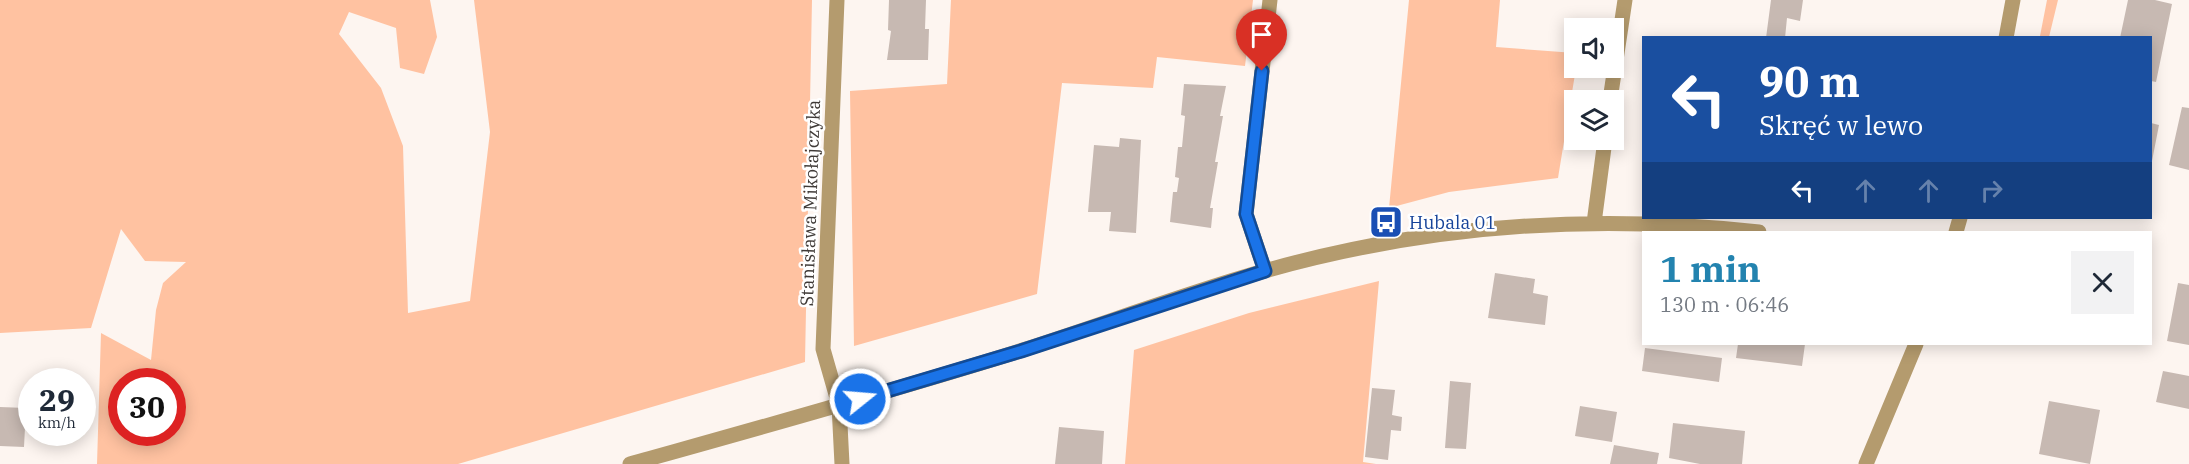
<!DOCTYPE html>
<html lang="pl">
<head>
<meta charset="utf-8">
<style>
	body { margin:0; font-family:"IBM Plex Serif",serif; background:#f2f2f3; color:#1f2937; height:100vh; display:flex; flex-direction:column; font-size:22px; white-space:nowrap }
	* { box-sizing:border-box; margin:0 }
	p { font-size:20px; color:#747a83 }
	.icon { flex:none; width:33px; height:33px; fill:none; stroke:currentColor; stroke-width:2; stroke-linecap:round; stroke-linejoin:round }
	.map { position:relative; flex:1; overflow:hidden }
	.drawer { position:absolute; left:1642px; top:231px; width:510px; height:114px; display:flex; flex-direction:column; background:#fff; border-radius:0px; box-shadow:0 3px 15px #0003 }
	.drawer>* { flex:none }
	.top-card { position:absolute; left:1642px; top:36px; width:510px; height:183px; border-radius:0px; box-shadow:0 3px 15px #0003; background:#1a4fa0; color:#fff; overflow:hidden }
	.buttons { position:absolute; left:1564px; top:18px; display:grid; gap:12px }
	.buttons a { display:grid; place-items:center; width:60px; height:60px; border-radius:0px; background:#fff; box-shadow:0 3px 15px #0003; font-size:30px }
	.speed { position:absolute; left:18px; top:368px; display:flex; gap:12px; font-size:30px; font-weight:700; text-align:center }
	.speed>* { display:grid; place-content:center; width:78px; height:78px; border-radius:50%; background:#fff; box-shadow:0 3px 15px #0003; line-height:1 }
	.speed small { font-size:15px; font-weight:400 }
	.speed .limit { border:9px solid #d22; background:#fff; color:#111 }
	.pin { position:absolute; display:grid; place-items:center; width:51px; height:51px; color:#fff; margin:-62px -26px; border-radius:50% 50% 50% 0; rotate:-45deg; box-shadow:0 0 6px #0007 }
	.pin .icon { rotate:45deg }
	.me { position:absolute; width:66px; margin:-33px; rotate:73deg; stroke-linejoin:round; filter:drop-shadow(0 0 4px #0008) }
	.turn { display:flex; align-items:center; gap:21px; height:126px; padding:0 18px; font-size:27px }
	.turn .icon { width:78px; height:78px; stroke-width:2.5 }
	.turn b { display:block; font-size:42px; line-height:51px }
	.lanes { display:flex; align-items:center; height:57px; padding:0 18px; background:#0003; justify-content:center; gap:30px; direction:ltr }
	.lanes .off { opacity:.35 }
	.round { display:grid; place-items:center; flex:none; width:63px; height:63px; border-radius:0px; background:#f2f2f3 }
	.overview { display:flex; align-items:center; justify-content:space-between; height:102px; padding:0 18px }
	h1 { font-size:36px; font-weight:800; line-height:45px; color:#2383af }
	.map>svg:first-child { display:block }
	.green { fill:#ffc2a1; fill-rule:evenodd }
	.building { fill:#c7b9b2 }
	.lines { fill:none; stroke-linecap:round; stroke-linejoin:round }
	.minor { stroke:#b49b6e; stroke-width:15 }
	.route-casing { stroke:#114b97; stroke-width:15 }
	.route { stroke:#1a73e8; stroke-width:10 }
	.labels { text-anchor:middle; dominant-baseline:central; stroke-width:5; stroke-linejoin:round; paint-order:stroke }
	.street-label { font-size:18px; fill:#3f3a37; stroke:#fff }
	.transit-label { font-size:18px; fill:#164399; stroke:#fff; text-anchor:start }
</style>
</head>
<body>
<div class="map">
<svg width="2189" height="464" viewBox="0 0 2189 464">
	<rect width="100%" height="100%" fill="#fdf5f0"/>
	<path class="green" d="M0,0H430L437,37L424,74L400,68L396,28L349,12L339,34L381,88L403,146L408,313L470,301L490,132L474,0H812L805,362L458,464H97L101,333L151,360L156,310L163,283L186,262L145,261L121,229L91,328L0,333ZM122,381H172V432H122Z
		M951,0H1253L1245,66L1157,57L1153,88L1062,83L1037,294L854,346L850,91L947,84Z
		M1409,0H1500L1496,47L1575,53L1576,68L1558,178L1449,192L1389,208Z
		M2047,0H2058L2049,37L2040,36Z
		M1379,281L1363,462L1376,464H1125L1134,350L1249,313Z"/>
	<path class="building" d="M889,0H926L925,29H929L928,60H887L891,31L888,30Z
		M1771,0H1803L1800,21L1787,18L1785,38H1766Z
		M2128,0H2155L2172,4L2156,82L2151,81V38H2120Z
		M1184,84L1226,86L1220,116H1223L1215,162H1218L1210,208H1213L1211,228L1170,222L1173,192H1177L1179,178L1175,177L1178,147H1182L1185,116L1181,115Z
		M2182,107L2189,108V170L2169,165Z
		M2151,123L2159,125L2152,161L2151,160Z
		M1120,138L1141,140L1136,233L1109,231L1111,212H1088L1094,145L1119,147Z
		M1495,273L1535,279L1533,293L1548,296L1545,325L1488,318Z
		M2178,283L2189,285V345L2167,341Z
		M1738,344H1805L1802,366L1736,358Z
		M1645,348L1722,358L1719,382L1642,371Z
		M2163,371L2189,376V409L2156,402Z
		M1450,381L1471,383L1466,449L1445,448Z
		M1372,388L1395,390L1392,415L1402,417L1401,431L1391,430L1388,460L1365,457Z
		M2049,401L2100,410L2090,464L2039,454Z
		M1580,406L1617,412L1612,442L1575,436Z
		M0,407L26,408L24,447L0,446Z
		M1673,423L1745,431L1742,464H1700L1669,458Z
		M1059,427L1104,431L1102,464H1055Z
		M1614,445L1659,453L1657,464H1610Z"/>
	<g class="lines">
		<path class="minor" d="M837,0L823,349L839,405L842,464
			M2006,38L2013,0
			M1610,100L1625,0
			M1594,223L1605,140
			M1956,232L1960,218
			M1265,271L1246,214L1270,0
			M630,464C762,427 893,391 1023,350C1094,327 1163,302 1234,280C1405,227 1582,212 1759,232
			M1866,464L1916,344"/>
	</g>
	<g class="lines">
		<g class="route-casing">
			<path id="route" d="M860,399L1021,351L1265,271L1246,214L1262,71"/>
		</g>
		<use href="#route" class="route"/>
	</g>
	<defs>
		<g id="bus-square" transform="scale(1.725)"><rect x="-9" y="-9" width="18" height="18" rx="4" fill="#1a4fb4" stroke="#fff"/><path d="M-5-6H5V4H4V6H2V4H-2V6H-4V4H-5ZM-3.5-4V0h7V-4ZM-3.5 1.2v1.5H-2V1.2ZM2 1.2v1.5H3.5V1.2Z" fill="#fff"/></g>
	</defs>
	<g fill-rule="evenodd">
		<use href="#bus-square" x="1386" y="222"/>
	</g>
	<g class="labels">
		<g class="street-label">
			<text transform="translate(810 203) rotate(-88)">Stanisława Mikołajczyka</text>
		</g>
		<g class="transit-label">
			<text x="1409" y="222">Hubala 01</text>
		</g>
	</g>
</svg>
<div class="buttons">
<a><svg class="icon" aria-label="sound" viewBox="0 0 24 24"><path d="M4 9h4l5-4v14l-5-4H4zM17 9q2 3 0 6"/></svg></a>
<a><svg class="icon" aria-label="layers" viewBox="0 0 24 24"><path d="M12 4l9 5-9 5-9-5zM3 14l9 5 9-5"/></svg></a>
</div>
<div class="speed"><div>29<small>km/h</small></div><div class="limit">30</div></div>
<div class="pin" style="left:1262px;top:71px;background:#d93025"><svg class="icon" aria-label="arrive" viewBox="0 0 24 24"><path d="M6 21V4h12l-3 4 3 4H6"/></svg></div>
<svg class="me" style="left:860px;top:399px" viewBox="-20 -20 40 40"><circle r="17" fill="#1a73e8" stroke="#fff" stroke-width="3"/><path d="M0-11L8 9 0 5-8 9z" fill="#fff"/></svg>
<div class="top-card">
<div class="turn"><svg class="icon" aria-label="left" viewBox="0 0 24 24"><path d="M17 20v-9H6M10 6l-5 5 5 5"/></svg><div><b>90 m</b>Skręć w lewo</div></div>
<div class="lanes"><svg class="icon" aria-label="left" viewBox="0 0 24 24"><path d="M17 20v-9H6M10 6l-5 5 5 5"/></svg><svg class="icon off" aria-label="ahead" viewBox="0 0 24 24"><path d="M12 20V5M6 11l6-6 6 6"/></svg><svg class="icon off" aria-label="ahead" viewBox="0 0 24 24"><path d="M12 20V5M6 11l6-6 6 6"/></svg><svg class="icon off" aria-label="right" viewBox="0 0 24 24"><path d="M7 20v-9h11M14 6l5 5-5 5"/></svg></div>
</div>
<section class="drawer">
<div class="overview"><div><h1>1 min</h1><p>130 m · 06:46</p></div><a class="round"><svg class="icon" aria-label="close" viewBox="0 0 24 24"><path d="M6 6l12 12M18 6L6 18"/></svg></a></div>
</section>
</div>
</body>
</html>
